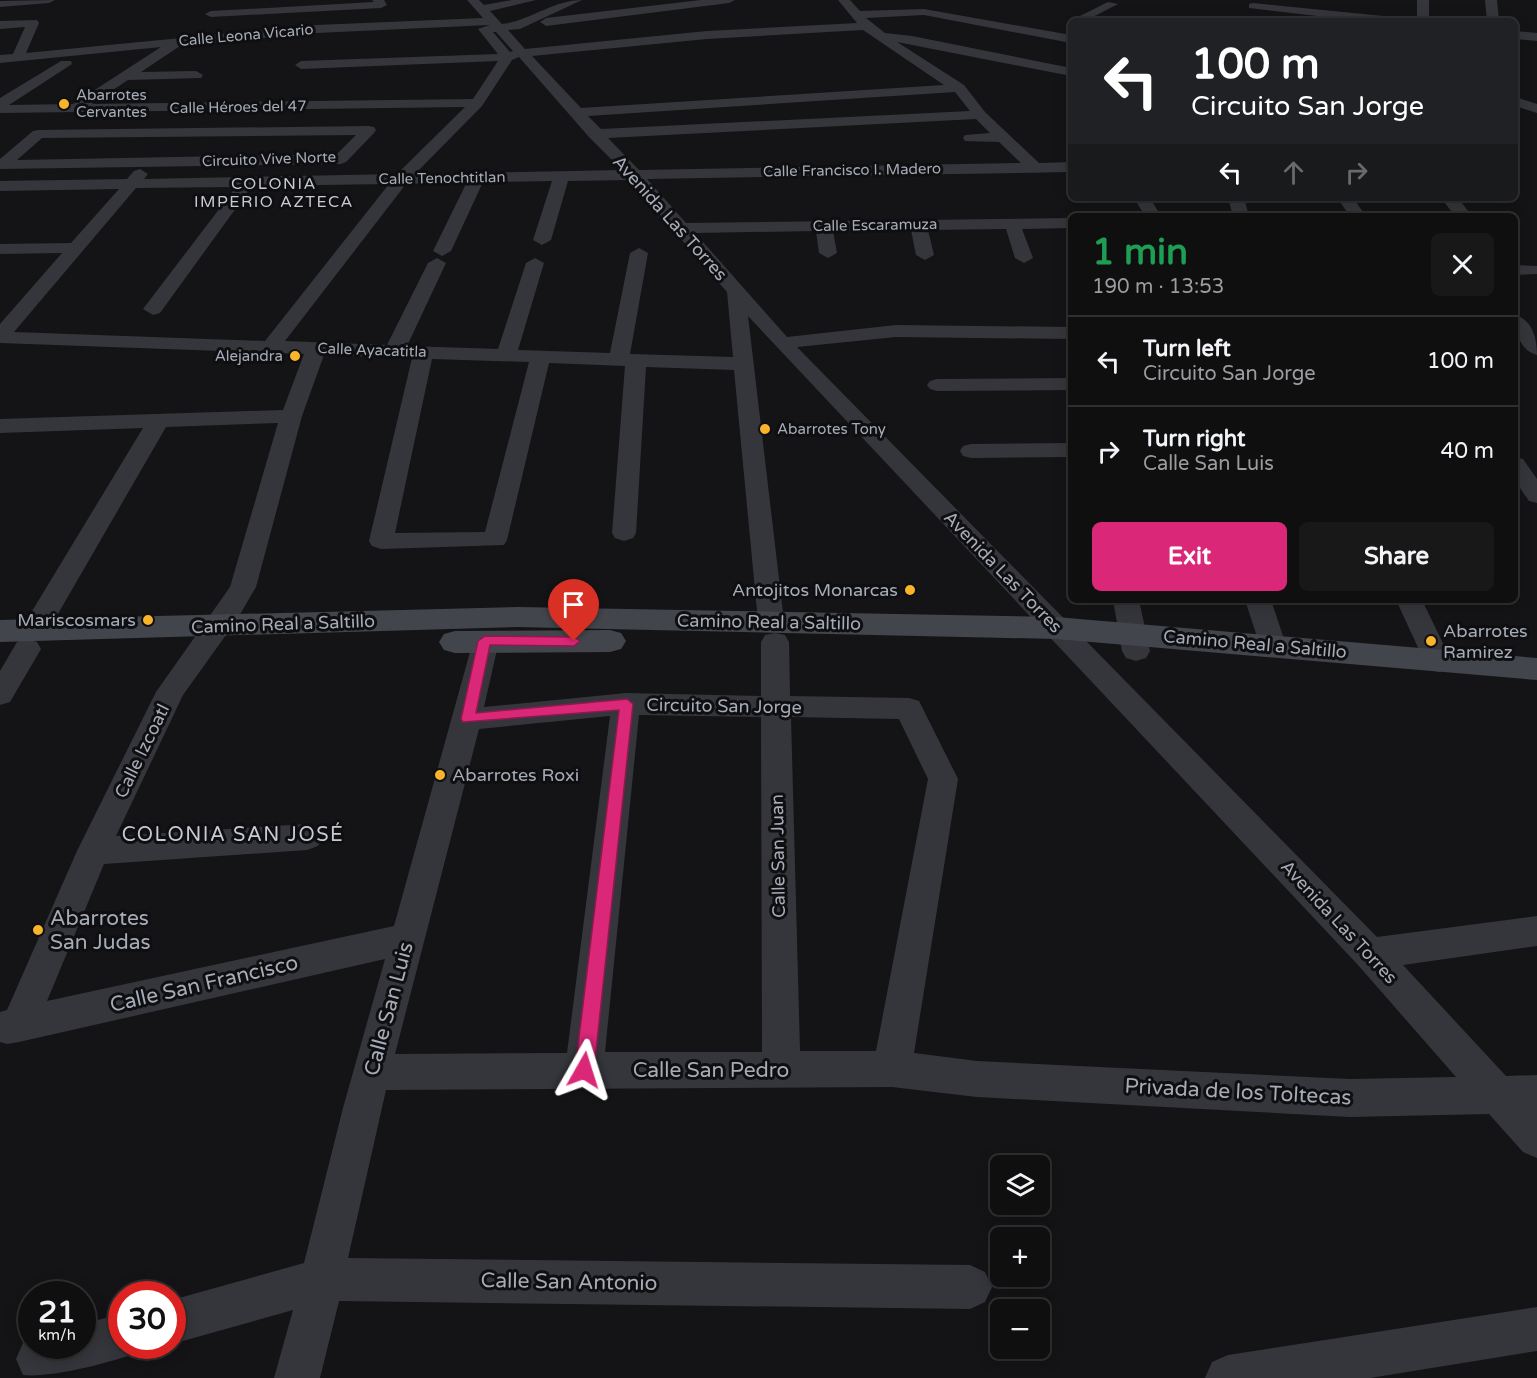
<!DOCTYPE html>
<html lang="en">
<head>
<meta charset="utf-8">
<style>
	body { margin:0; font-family:"Varela Round",sans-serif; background:#181819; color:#f1f3f6; height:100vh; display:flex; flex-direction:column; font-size:22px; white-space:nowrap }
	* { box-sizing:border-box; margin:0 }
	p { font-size:20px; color:#9b9c9f }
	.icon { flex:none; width:33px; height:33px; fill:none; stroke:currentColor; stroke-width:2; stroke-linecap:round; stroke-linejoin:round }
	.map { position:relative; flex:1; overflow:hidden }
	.side { position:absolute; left:1068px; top:213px; width:450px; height:390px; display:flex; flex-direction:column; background:#0f0f10; border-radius:9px; box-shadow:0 3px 15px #0003,0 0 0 2px #2f2f30 }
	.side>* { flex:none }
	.top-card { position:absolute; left:1068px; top:18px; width:450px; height:183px; border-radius:9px; box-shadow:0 3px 15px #0003,0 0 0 2px #2f2f30; background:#202124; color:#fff; overflow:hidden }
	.buttons { position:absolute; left:990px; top:1155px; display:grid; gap:12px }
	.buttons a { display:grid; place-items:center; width:60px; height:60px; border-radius:9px; background:#0f0f10; box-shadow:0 3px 15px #0003,0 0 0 2px #2f2f30; font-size:30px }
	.speed { position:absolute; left:18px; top:1281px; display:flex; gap:12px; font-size:30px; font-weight:700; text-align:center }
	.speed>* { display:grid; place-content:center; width:78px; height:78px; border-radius:50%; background:#0f0f10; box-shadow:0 3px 15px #0003,0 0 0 2px #2f2f30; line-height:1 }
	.speed small { font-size:15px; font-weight:400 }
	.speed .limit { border:9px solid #d22; background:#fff; color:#111 }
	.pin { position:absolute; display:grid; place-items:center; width:51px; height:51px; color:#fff; margin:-62px -26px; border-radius:50% 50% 50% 0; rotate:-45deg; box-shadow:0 0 6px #0007 }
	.pin .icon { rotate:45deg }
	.me { position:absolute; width:66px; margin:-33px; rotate:6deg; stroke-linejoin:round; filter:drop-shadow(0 0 4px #0008) }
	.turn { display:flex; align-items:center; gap:21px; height:126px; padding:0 24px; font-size:27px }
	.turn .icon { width:78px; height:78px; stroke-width:2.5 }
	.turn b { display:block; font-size:42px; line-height:51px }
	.lanes { display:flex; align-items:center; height:57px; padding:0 24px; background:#0003; justify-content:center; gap:30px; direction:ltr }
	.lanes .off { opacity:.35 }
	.round { display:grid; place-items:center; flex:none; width:63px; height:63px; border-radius:9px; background:#181819 }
	.headline { display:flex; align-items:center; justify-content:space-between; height:102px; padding:0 24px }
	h1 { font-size:36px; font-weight:700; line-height:45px; color:#1e9e55 }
	.cta { display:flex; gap:12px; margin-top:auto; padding:12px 24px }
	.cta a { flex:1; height:69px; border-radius:9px; background:#db2777; color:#fff; font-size:24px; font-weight:700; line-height:69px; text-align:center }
	.cta a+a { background:#181819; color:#f1f3f6 }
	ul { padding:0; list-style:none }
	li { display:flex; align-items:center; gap:18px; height:90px; padding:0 24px; border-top:2px solid #2f2f30 }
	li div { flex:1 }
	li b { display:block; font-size:22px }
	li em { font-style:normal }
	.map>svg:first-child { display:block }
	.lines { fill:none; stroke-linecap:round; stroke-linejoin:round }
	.street { fill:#35363b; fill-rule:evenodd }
	.secondary { fill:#43454c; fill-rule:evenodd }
	.route { fill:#db2777; stroke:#8e194d; stroke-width:1.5 }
	.poi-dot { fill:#fab429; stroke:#0f0f11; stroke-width:2 }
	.labels { text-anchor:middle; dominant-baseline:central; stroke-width:6; stroke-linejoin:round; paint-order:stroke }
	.far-street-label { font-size:15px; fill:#a5abb7; stroke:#0f0f11 }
	.far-poi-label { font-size:15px; fill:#a5abb7; stroke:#0f0f11; text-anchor:start }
	.far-neighbourhood-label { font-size:16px; letter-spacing:1.5px; fill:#c7cad3; stroke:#0f0f11 }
	.street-label { font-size:18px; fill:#a5abb7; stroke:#0f0f11 }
	.poi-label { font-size:18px; fill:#a5abb7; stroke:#0f0f11; text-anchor:end }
	.neighbourhood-label { font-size:20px; letter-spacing:1.5px; fill:#c7cad3; stroke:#0f0f11 }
	.near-poi-label { font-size:21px; fill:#a5abb7; stroke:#0f0f11; text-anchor:start }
	.near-street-label { font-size:21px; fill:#a5abb7; stroke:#0f0f11 }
</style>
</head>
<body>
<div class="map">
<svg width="1537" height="1378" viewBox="0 0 1537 1378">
	<rect width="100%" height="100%" fill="#141416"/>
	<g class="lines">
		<path class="street" d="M55,0L49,3L0,7V1Z
			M372,0H384L387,5L381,8L211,17L205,14L211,11L374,2Z
			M467,0H479L484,5L512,0H536L490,11L502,24C530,21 553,0 582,0L520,29L508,30L525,49L707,31L857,23L838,0H850L860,11L924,9L1071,35V43L924,15L866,18L885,33L912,36L1071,68V76L897,42L964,85L985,112L1039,163L1071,162V172L647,179L686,223L1071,218V228L1022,229L1033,258L1024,263L1015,258L1006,229L928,230L934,255L925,260L916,255L911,230L833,231L837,253L828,258L819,253L816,231L695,233L787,337L896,325L1071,327V339L896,337L797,347L1377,937L1537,916V946L1403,965L1506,1076L1537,1075V1158L1523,1152L1489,1114L1350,1117L977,1097L892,1087L386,1090L348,1258L970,1265L985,1272L992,1287L985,1302L970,1309L339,1301L320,1378H274L293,1310L172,1344V1300L304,1263L343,1108L385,959L19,1042L7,1044L0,1042V1012L7,1010L77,851L156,692L230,587L278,423L166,427L44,638L34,640L24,638L20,631L143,428L0,433V419L283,410L304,354L0,343V324L62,253L0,254V244L71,243L119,189L0,191V181L127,179L134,171L140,169L148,174L144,179L397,174L465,107L0,113V98L61,61H71L72,64L9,105L73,104L161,47L0,63V55L13,54L25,27L0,29V21L37,20L39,23L26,53L316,25L483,18ZM490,25L478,29L498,54L301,61L295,65L301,69L498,61L473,99L92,104L128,80L201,78L203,75L196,71L141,72L180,46L316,33ZM863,30L944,85L581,108L532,56L707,39ZM493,32H496L513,51L510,52ZM519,57L589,137L622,170L415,174L482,106L512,60ZM955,92L970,111L601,129L588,116ZM976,119L990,133L965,135L963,138L965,141L999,142L1021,163L639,170L608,138ZM630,180L727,292L733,357L630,354L648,253L639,248L630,253L610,353L518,350L544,263L535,258L526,263L498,349L407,346L446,263L437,258L428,263L387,345L285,341L406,184L467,182L433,251L442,256L451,251L483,182L552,181L533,240L542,245L551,240L568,181ZM389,184L265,341L14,332L136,188L236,187L143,309L153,315L160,313L252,186ZM748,316L1358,965L1456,1077L1350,1079L977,1061L914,1053L958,779L919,701L909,698L790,696L789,642L785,635L775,633L765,635L761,642V696L626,693L484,707L499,641L495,634L485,632L475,634L394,926L47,1001L104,864L307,850L318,846L323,837L318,828L307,824L116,836L183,695L236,621L256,587L302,416L324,355L412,358L369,541L372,546L381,549L504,545L507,540L549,363L625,366L612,533L615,538L624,541L633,538L636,533L646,367L734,370L758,621L762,627L771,630L780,627L784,621ZM432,359L529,362L485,532L395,533ZM639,715L761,717L762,1052H605ZM610,716L567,1053L395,1054L479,729ZM791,717L899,719L928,779L876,1051H800Z
			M701,0H735L729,3L546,26L540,22L546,18Z
			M1417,0H1429V21H1417Z
			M1485,0H1497L1499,21H1487Z
			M1108,2L1118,4L1085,21H1070Z
			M1253,3L1393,17L1399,21H1360L1249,8V4Z
			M1515,31L1537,33V41L1515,39Z
			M1515,97L1537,104V113L1515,106Z
			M369,126L374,127L376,130L374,133L346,162L341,164L0,169V159L33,131L38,130ZM356,135L337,154L17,160L42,138Z
			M1134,198H1150L1161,216H1145Z
			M1228,198H1244L1249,216H1233Z
			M1337,198H1353L1366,216H1350Z
			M1441,198H1458L1472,216H1455Z
			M1515,265L1537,266V274L1515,275Z
			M1515,315C1533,320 1537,339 1537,355C1519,350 1515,331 1515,315Z
			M1071,378V390L937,391L930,389L927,385L930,381L937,379Z
			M1071,443V457L971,458L963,456L960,451L963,446L971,444Z
			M1515,457L1523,459L1537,479V503L1529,501L1515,481Z
			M1113,600H1139L1150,651L1146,658L1136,661L1126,658L1122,651Z
			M1245,600H1271L1286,645L1282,652L1272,654L1262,652Z
			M1396,600H1422L1452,662L1448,669L1438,672L1428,669Z
			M27,639L37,642L41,649L10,702L0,705V671L17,642Z
			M1537,1307V1351L1370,1378H1205L1212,1362L1228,1355Z
			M122,1314V1346H140L138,1352C111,1363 50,1378 23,1375L16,1359L23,1343L32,1339V1346H82V1324Z"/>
		<path class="secondary" d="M518,607L1056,617L1537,658V680L1056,639L518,627L0,642V620Z
			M610,630L621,633L626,641L621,649L610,652L455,653L444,650L439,642L444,634L455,631Z"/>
	</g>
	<path class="route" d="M485,636L574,637L580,641L574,646L490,645L476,713L627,699L633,704L594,1070L591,1076L584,1079L578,1076L575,1070L619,710L463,722L461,719L478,641Z"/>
	<g class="poi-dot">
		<circle cx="64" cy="104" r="6"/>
		<circle cx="295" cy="356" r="6"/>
		<circle cx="765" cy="429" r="6"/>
		<circle cx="910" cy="590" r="6"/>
		<circle cx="148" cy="620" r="6"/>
		<circle cx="1431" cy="641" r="6"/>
		<circle cx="440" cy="775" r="6"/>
		<circle cx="38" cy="930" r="6"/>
	</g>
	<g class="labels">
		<g class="far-street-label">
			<text transform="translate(246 35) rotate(-5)">Calle Leona Vicario</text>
			<text transform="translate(238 107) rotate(-1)">Calle Héroes del 47</text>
			<text transform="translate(269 159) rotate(-2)">Circuito Vive Norte</text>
			<text transform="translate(852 170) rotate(-1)">Calle Francisco I. Madero</text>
			<text transform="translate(442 178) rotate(-1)">Calle Tenochtitlan</text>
			<text transform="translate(875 225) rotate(-1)">Calle Escaramuza</text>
			<text transform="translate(372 350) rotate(2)">Calle Ayacatitla</text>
		</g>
		<g class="far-poi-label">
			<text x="76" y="95">Abarrotes<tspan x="76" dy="17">Cervantes</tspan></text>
			<text x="283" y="356" text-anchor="end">Alejandra</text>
			<text x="777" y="429">Abarrotes Tony</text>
		</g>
		<g class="far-neighbourhood-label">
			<text x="274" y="184">COLONIA<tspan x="274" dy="18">IMPERIO AZTECA</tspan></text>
		</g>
		<g class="street-label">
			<text transform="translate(670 218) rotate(48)">Avenida Las Torres</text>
			<text transform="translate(1003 572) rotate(46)">Avenida Las Torres</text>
			<text transform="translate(769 622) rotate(1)">Camino Real a Saltillo</text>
			<text transform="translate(283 624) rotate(-2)">Camino Real a Saltillo</text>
			<text transform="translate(1255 644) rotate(5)">Camino Real a Saltillo</text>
			<text transform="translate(724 706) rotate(1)">Circuito San Jorge</text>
			<text transform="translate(142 751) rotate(-64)">Calle Izcoatl</text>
			<text transform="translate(778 856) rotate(-91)">Calle San Juan</text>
			<text transform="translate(1339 922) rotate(47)">Avenida Las Torres</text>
		</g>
		<g class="poi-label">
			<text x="898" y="590">Antojitos Monarcas</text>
			<text x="136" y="620">Mariscosmars</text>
			<text x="1443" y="631" text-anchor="start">Abarrotes<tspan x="1443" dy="21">Ramirez</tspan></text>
			<text x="452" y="775" text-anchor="start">Abarrotes Roxi</text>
		</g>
		<g class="neighbourhood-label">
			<text x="233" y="835">COLONIA SAN JOSÉ</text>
		</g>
		<g class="near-poi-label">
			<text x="50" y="918">Abarrotes<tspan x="50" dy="24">San Judas</tspan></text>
		</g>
		<g class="near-street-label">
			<text transform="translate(204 984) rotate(-13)">Calle San Francisco</text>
			<text transform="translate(389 1009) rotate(-75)">Calle San Luis</text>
			<text x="711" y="1070">Calle San Pedro</text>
			<text transform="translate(1238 1092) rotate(3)">Privada de los Toltecas</text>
			<text transform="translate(569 1282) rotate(1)">Calle San Antonio</text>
		</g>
	</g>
</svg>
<div class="buttons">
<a><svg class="icon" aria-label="layers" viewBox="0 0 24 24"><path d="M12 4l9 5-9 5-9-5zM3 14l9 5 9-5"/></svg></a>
<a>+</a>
<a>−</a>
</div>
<div class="speed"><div>21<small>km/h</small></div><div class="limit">30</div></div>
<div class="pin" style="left:574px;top:641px;background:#d93025"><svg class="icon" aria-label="arrive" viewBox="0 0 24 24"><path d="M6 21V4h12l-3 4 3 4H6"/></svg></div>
<svg class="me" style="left:584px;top:1070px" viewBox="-20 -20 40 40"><path d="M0-17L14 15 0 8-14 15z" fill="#db2777" stroke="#fff" stroke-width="4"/></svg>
<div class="top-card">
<div class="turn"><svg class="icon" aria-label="left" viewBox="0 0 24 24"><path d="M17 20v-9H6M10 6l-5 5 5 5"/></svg><div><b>100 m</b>Circuito San Jorge</div></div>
<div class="lanes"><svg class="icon" aria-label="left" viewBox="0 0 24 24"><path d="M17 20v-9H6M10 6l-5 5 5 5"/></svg><svg class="icon off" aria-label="ahead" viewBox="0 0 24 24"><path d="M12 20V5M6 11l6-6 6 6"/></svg><svg class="icon off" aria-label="right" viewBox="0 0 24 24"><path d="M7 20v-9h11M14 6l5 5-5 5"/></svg></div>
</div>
<section class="side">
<div class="headline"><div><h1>1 min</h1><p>190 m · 13:53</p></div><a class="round"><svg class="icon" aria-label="close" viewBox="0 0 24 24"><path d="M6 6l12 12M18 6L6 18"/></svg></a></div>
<ul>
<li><svg class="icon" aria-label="left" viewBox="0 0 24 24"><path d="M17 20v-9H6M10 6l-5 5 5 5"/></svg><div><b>Turn left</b><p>Circuito San Jorge</p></div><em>100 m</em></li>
<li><svg class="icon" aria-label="right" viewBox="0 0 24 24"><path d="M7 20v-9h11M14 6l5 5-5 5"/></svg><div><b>Turn right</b><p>Calle San Luis</p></div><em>40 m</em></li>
</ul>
<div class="cta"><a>Exit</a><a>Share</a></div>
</section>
</div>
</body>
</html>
